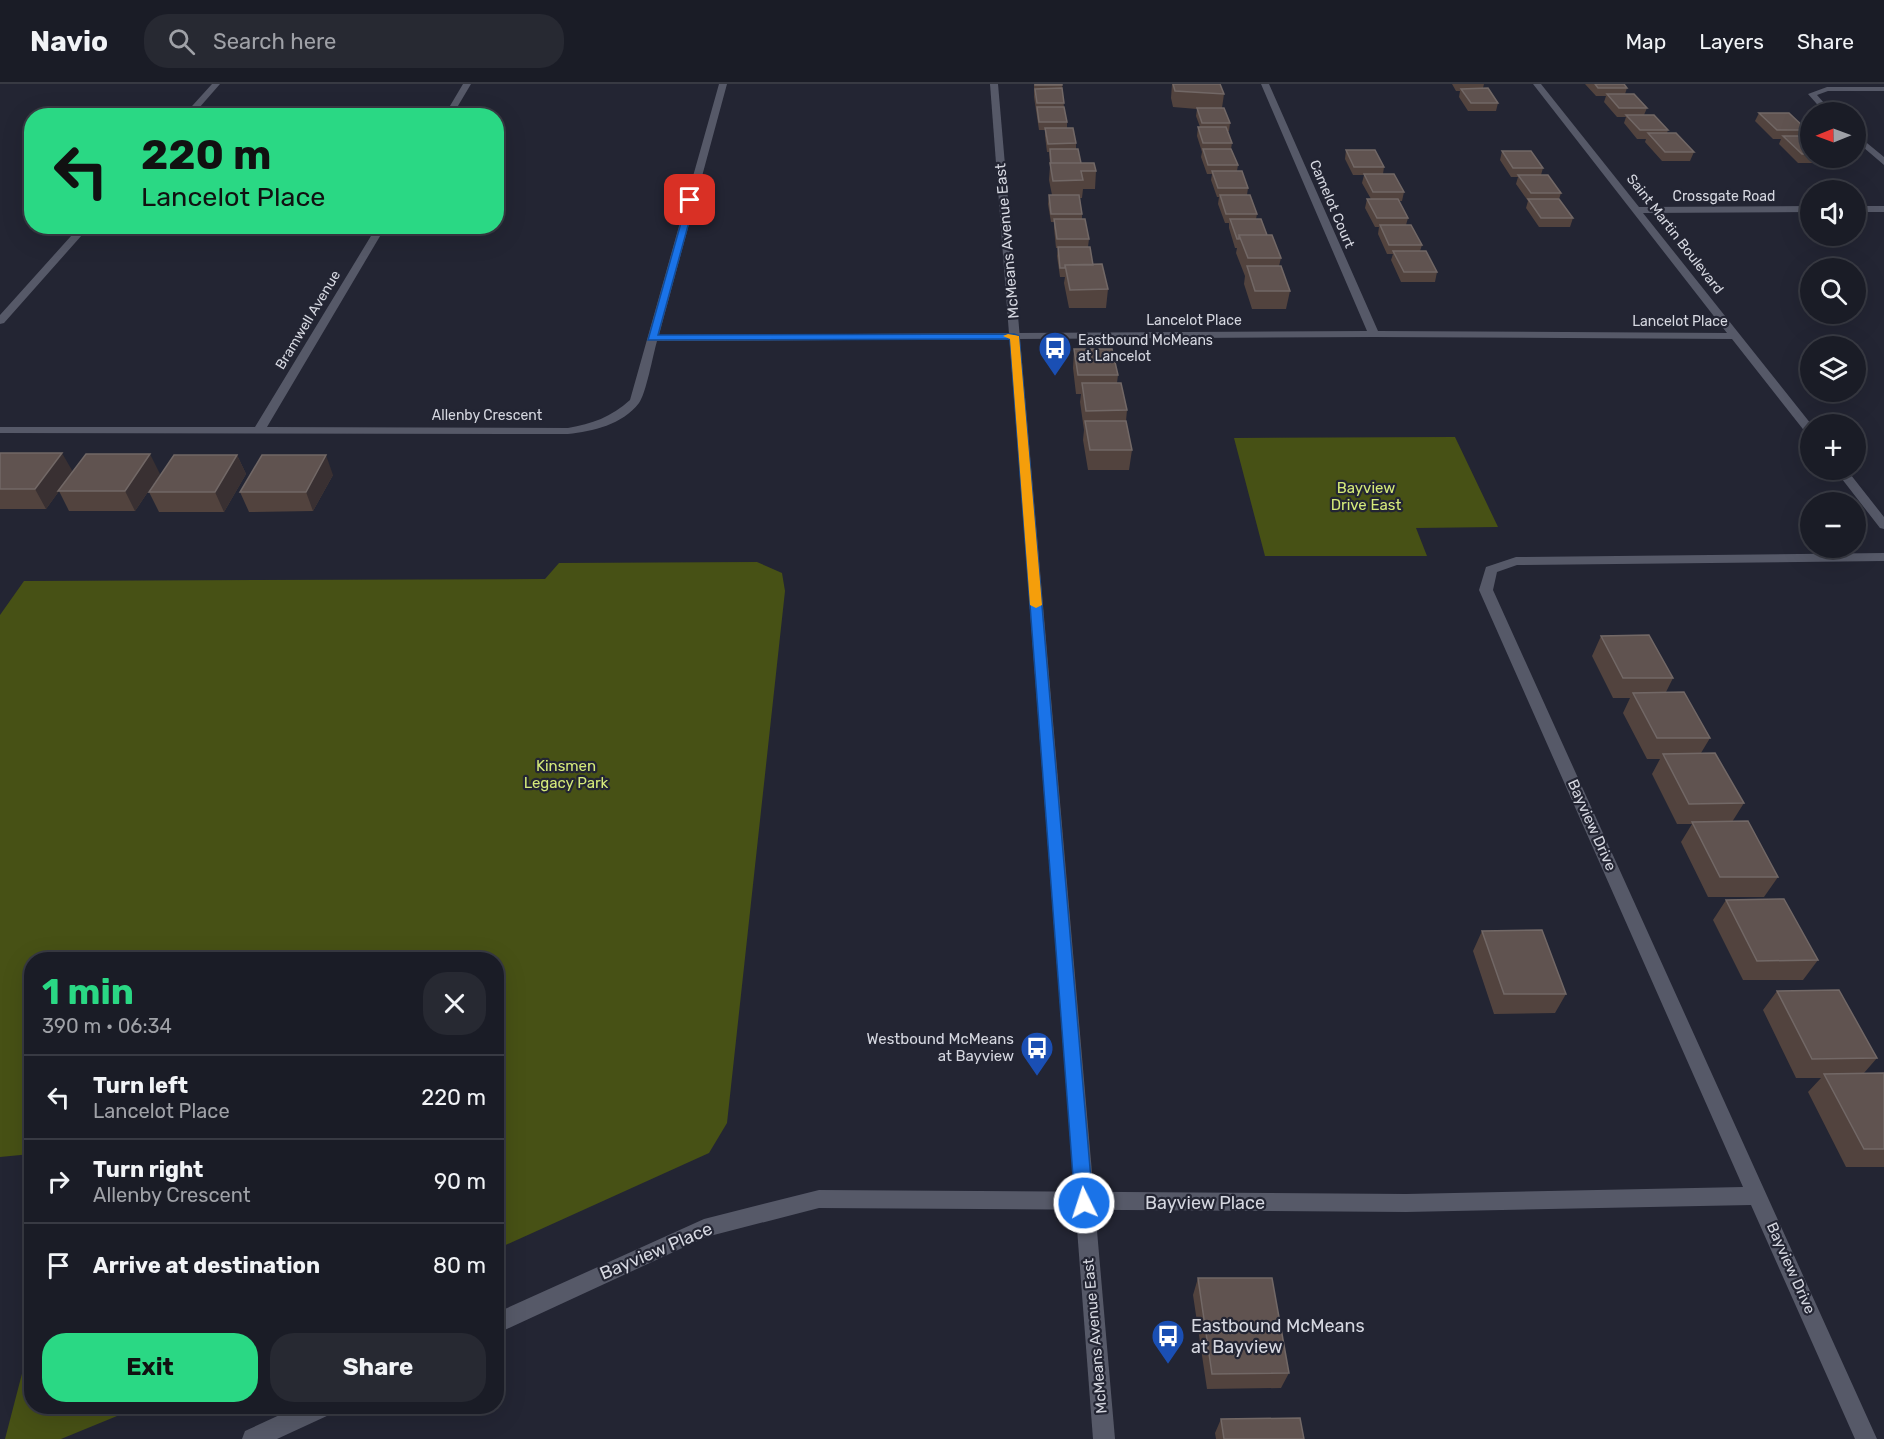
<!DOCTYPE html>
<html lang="en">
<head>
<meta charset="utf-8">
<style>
	body { margin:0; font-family:Rubik,sans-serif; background:#272932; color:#f1f3f6; height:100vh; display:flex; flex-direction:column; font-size:22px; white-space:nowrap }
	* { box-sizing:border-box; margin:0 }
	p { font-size:20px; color:#9fa1a7 }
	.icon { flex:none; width:33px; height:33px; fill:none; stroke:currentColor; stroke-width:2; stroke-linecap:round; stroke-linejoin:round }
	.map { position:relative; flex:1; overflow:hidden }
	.drawer { position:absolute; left:24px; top:868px; width:480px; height:462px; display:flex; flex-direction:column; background:#1a1c26; border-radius:24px; box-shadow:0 6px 24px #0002,0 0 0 2px #383a43 }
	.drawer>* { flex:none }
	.banner { position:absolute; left:24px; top:24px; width:480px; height:126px; border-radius:24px; box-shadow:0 6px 24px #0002,0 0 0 2px #383a43; background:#2ad884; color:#111; overflow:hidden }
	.needle { width:39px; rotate:269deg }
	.controls { position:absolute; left:1800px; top:18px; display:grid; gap:12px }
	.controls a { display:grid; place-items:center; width:66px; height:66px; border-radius:50%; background:#1a1c26; box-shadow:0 6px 24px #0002,0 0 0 2px #383a43; font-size:30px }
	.pin { position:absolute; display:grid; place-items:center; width:51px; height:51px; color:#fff; margin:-26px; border-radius:12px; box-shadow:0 3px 9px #0006 }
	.me { position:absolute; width:66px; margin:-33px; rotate:356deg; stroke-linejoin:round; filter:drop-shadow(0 0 4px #0008) }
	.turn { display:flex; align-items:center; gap:21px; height:126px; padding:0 18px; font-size:27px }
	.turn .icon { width:78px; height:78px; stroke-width:2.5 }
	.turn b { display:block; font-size:42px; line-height:51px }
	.round { display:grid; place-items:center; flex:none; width:63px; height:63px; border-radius:24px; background:#272932 }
	.summary { display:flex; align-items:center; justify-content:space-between; height:102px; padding:0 18px }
	h1 { font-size:36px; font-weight:700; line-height:45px; color:#2ad884 }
	.button { display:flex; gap:12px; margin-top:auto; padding:12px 18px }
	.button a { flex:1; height:69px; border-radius:24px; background:#2ad884; color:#111; font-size:24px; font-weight:700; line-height:69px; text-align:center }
	.button a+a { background:#272932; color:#f1f3f6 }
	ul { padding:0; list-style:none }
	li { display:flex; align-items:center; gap:18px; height:84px; padding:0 18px; border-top:2px solid #383a43 }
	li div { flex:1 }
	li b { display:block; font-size:22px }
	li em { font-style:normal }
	header { display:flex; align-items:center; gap:36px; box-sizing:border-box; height:84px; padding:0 30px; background:#1a1c26; border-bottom:2px solid #383a43 }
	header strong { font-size:28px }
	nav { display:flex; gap:33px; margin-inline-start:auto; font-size:21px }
	.search { width:420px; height:54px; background:#272932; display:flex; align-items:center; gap:15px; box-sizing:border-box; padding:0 21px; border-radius:24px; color:#9fa1a7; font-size:22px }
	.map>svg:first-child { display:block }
	.green { fill:#475115 }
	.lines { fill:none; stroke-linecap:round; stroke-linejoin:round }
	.minor { fill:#565968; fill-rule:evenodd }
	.tertiary { fill:#565968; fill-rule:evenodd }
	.wall { fill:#52433e }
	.shaded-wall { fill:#393032 }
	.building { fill:#605350; stroke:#726866; stroke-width:1.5 }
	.route { fill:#1a73e8; stroke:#114b97; stroke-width:1.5 }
	.slow { fill:#f59e0b }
	.labels { text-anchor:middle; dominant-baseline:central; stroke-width:4.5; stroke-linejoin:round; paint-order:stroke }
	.far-street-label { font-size:14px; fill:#d5d7e0; stroke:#232533 }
	.far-poi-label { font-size:14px; fill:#d5d7e0; stroke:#232533; text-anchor:start }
	.street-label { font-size:15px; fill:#d5d7e0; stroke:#232533 }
	.park-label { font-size:15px; fill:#d5ea7a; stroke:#232533 }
	.poi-label { font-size:15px; fill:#d5d7e0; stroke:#232533; text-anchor:end }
	.near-street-label { font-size:18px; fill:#d5d7e0; stroke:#232533 }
	.near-poi-label { font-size:18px; fill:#d5d7e0; stroke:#232533; text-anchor:start }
</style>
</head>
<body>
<header>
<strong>Navio</strong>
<div class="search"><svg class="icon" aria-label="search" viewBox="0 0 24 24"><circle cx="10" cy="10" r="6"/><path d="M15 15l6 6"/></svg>Search here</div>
<nav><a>Map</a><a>Layers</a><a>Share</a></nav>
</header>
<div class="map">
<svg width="1884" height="1355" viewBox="0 0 1884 1355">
	<rect width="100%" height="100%" fill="#232533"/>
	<path class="green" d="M1455,353L1498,443L1416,444L1427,472H1265L1234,354Z
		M757,478L782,489L785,507L727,1039L709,1069L497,1165L496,876H32L31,1070L0,1073V531L24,497L545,495L559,479Z
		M31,1255L32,1323H139L61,1355H5Z"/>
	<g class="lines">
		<path class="minor" d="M212,0H220L192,32H183Z
			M463,0H471L452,32H444Z
			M719,0H727L659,251L1367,247L1261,0H1269L1378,247L1727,249L1533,0H1541L1639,123L1810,122V128L1643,129L1811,340L1810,350L1806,349L1732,255L1374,253L657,257C653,271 646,310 639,319C622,341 593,347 568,350L0,349V343H255L377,142H386L267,343L568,344C592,340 611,333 630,316Z
			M1827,3H1884V7H1828L1817,11L1832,28H1824L1808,10Z
			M1856,50L1884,73V81L1856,57Z
			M1856,122H1884V128H1856Z
			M80,142H90L4,239L0,240V231Z
			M1835,386H1847L1884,433V445L1880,444Z
			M1884,469V477L1517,481L1497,488L1493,506L1877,1355H1855L1751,1121L1406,1128L819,1124L706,1153L496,1250V1229L704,1135L819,1106L1406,1110L1743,1103L1479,506L1486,483L1516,473Z
			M297,1323H332L329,1331L277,1355H242L245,1347Z"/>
		<path class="tertiary" d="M990,0H998L1115,1355H1093Z"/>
	</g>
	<path class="wall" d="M1034,0H1062L1064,23L1067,38V44L1076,59V65L1081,79L1096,87L1095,105H1083L1082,114H1080L1082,130V135L1089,155L1088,163L1093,181L1108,205L1106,224H1069L1064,199L1065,193H1060L1057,172L1058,164H1056L1054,144V138H1051L1048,120L1049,111H1052L1049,96L1050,82L1049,68H1047L1045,52V46H1039L1034,13Z
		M1172,0H1220L1224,10L1222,24L1230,39L1229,47H1228L1232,59L1231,65L1238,81L1237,87L1248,104L1247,111L1257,130L1256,135L1267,151L1281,174L1279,182L1290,207L1286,225H1252L1244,200L1245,192L1236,169L1237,164H1235L1229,144V139H1225L1218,120L1219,113H1217L1211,96L1212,90H1207L1201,73L1202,68L1197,52L1198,43H1200L1196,32L1197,25L1173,23L1171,14Z
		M1452,0H1484L1483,4L1498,19L1496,27H1468L1459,13L1460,7H1456Z
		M1585,0H1624L1627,4L1625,10L1647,24L1644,31L1668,46L1667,49L1694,68L1690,77H1662L1645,58L1646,55H1637L1624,39L1626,33H1617L1604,18L1606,12H1596Z
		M1759,29L1807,46L1804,52H1810V74H1832L1830,79H1798L1779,60L1781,55H1773L1755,37Z
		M1346,66L1384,83L1383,90L1404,108L1402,117H1399L1408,134L1406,141L1422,161L1420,167L1437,188L1435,198H1401L1391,176L1393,170H1387L1378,150L1379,143H1375L1365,124L1367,115H1371L1362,99L1364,91H1353L1345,75Z
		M1502,67L1543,84L1541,91L1561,109L1559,115L1573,134L1570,143H1539L1526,124L1528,117L1516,100L1518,93H1511L1500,76Z
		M1074,265L1118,291L1117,299L1127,326L1126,337L1132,366L1129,386H1088L1083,356L1084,346L1080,318L1081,310H1076L1073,284Z
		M0,369L73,388L160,390L135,427H69L59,407L46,425H0Z
		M237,371L246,390L224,428H159L149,408Z
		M333,391L313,427L249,428L240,408Z
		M1601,552L1673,594L1666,608L1710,654L1701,669L1744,719L1732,738L1778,793L1764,813H1708L1681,758L1692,740H1677L1652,690L1660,675H1647L1623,629L1630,614H1613L1592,572Z
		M1726,816L1818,876L1803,896H1743L1713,836Z
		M1482,847L1566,910L1555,929L1494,930L1473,867Z
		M1777,907L1877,974L1864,989H1884V1083H1846L1808,1008L1821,994H1796L1763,926Z
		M1198,1194L1289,1289L1281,1304L1207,1305L1193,1211Z
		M1221,1335L1304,1355H1216L1215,1349Z"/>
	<path class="shaded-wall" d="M62,369L73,388L46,425L35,405Z
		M150,370L160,390L135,427L125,407Z
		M237,371L246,390L224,428L215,408Z
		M326,371L333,391L313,427L306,408Z"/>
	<path class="building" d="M1035,0H1062V1H1035Z
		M1173,0H1220L1224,10L1175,7Z
		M1595,0H1624L1627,4H1598Z
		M1062,4L1064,19H1037L1035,5Z
		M1488,4L1498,19H1471L1461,5Z
		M1607,10H1634L1647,24H1619Z
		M1037,23H1064L1067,38H1039Z
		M1197,24H1224L1230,39H1202Z
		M1759,29H1789L1807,46H1777Z
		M1626,31H1654L1668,46H1640Z
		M1198,43H1226L1232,59H1203Z
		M1045,44H1073L1076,59L1048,60Z
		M1648,49H1676L1694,68H1665Z
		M1783,52H1810V70H1802Z
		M1050,65H1078L1081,79H1051Z
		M1203,65H1231L1238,81H1208Z
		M1346,66H1375L1384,83H1354Z
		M1502,67H1531L1543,84H1513Z
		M1050,79H1094L1096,87H1081L1083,96L1053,97Z
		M1212,87H1242L1248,104H1218Z
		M1364,90H1394L1404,108H1373Z
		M1518,91H1548L1561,109H1531Z
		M1049,111H1079L1082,130H1051Z
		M1220,111H1250L1257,130H1226Z
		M1367,115H1398L1408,134H1377Z
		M1528,115H1559L1573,134H1541Z
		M1054,135H1085L1089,155H1057Z
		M1230,135H1261L1267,151H1239V155H1237Z
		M1380,141H1411L1422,161H1389Z
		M1239,151H1272L1281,174H1248Z
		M1058,163H1090L1093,181H1065V184H1060Z
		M1393,167H1426L1437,188H1404Z
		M1102,180L1108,205L1070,206L1065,181Z
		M1247,182H1281L1290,207H1255Z
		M1074,265H1112L1118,291H1078Z
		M1082,299H1121L1127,326L1086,327Z
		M1085,337H1126L1132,366H1090Z
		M0,369H62L35,405H0Z
		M86,370H150L125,407H58Z
		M174,371H237L215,408H149Z
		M262,371H326L306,408H240Z
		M1649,551L1673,594H1623L1601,552Z
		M1684,608L1710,654H1657L1633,609Z
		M1715,669L1744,719L1689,720L1663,670Z
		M1748,737L1778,793H1720L1692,738Z
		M1784,815L1818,876L1757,877L1726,816Z
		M1542,846L1566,910H1504L1482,847Z
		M1839,906L1877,974L1812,975L1777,907Z
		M1884,989V1065H1864L1824,990Z
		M1198,1194H1272L1289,1289L1212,1290Z
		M1300,1334L1304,1355H1224L1221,1335Z"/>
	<path class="route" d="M688,114L695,116L658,251L1014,250L1019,252L1093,1119L1091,1125L1084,1127L1078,1125L1075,1119L1010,255L648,256Z"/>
	<path class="slow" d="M1008,250L1019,252L1042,521L1036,524L1030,521L1010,255L1003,252Z"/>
	<defs>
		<g id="bus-pin" transform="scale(1.725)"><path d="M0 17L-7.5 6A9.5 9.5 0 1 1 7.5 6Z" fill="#1a4fb4" stroke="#232533"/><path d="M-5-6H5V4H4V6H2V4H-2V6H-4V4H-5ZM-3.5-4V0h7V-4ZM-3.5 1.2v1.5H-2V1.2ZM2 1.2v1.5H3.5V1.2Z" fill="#fff"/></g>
	</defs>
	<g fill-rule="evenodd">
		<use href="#bus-pin" x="1055" y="264"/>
		<use href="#bus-pin" x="1037" y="964"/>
		<use href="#bus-pin" x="1168" y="1252"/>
	</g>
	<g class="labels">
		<g class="far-street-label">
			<text x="1724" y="112">Crossgate Road</text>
			<text transform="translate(1332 120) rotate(67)">Camelot Court</text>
			<text transform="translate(1675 150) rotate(52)">Saint Martin Boulevard</text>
			<text transform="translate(308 236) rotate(-59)">Bramwell Avenue</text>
			<text x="1194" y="236">Lancelot Place</text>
			<text x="1680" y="237">Lancelot Place</text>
			<text x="487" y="331">Allenby Crescent</text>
		</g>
		<g class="far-poi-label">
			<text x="1078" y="256">Eastbound McMeans<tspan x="1078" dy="16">at Lancelot</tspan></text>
		</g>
		<g class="street-label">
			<text transform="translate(1007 157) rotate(-95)">McMeans Avenue East</text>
			<text transform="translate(1592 741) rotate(66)">Bayview Drive</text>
			<text transform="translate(1791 1184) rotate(66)">Bayview Drive</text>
			<text transform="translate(1095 1252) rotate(-95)">McMeans Avenue East</text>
		</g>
		<g class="park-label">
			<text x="1366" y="404">Bayview<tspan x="1366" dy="17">Drive East</tspan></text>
			<text x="566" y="682">Kinsmen<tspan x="566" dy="17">Legacy Park</tspan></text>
		</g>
		<g class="poi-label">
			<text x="1014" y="955">Westbound McMeans<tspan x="1014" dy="17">at Bayview</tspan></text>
		</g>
		<g class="near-street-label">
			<text x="1205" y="1119">Bayview Place</text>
			<text transform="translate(656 1167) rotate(-23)">Bayview Place</text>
		</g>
		<g class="near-poi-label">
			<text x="1191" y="1242">Eastbound McMeans<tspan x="1191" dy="21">at Bayview</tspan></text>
		</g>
	</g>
</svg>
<div class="controls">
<a><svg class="needle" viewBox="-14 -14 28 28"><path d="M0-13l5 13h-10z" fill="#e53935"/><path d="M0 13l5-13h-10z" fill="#9fa1a7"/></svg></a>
<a><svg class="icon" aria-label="sound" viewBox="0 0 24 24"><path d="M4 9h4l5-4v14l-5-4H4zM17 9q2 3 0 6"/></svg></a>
<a><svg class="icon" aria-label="search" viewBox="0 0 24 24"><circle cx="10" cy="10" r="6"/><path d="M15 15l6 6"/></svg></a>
<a><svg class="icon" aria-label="layers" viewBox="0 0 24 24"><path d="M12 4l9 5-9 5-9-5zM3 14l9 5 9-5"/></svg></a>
<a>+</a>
<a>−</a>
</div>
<div class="pin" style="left:690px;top:116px;background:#d93025"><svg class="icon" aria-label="arrive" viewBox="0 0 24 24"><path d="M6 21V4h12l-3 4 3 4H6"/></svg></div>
<svg class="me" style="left:1084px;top:1119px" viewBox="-20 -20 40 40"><circle r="17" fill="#1a73e8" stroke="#fff" stroke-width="3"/><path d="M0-11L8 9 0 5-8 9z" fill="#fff"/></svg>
<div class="banner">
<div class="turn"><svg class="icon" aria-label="left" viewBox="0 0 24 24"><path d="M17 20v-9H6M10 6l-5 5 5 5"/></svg><div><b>220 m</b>Lancelot Place</div></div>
</div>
<section class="drawer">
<div class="summary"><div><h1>1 min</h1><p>390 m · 06:34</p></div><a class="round"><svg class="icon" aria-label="close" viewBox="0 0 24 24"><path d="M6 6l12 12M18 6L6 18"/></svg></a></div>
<ul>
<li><svg class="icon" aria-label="left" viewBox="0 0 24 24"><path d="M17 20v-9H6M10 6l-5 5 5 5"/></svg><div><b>Turn left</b><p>Lancelot Place</p></div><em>220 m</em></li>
<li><svg class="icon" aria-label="right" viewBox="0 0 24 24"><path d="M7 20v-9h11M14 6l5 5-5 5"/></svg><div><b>Turn right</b><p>Allenby Crescent</p></div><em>90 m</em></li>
<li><svg class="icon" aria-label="arrive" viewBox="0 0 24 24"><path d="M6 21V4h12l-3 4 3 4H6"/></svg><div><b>Arrive at destination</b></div><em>80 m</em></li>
</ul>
<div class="button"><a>Exit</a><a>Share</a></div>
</section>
</div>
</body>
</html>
